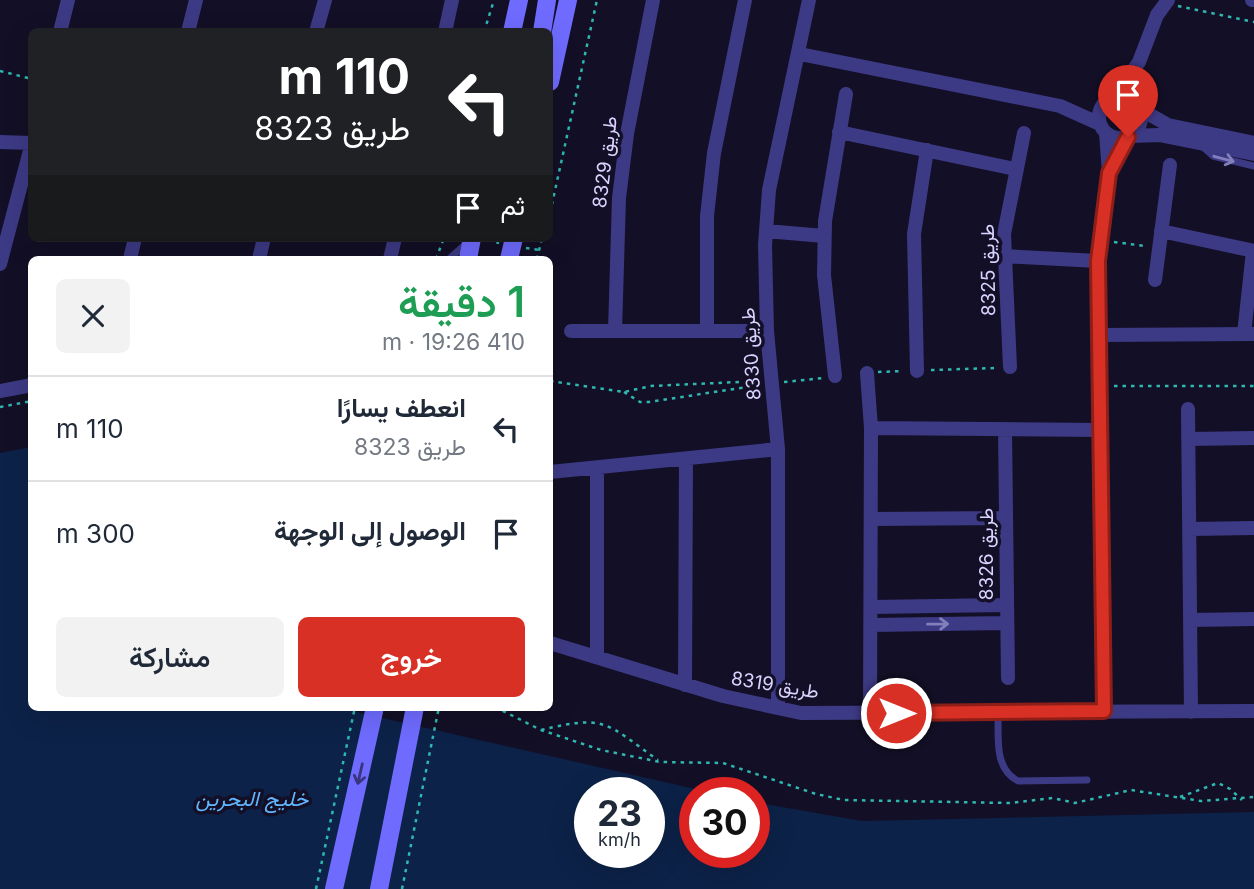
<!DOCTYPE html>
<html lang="ar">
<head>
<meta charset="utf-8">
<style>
	body { margin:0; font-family:Inter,Vazirmatn,sans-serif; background:#f2f2f3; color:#1f2937; direction:rtl; height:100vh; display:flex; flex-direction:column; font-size:26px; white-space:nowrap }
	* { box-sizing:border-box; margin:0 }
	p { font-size:23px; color:#747a83 }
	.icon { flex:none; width:38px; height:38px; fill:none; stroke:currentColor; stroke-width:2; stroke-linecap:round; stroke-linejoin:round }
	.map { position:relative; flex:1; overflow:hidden; direction:ltr }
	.panel { position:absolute; left:28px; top:256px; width:525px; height:455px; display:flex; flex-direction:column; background:#fff; border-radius:10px; box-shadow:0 7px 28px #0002; direction:rtl }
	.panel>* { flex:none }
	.banner { position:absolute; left:28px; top:28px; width:525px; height:214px; border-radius:10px; box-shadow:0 7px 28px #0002; direction:rtl; background:#202124; color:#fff; overflow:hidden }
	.speed { position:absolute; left:574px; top:777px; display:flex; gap:14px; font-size:35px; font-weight:700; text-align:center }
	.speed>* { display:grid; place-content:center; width:91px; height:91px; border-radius:50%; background:#fff; box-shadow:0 7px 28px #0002; line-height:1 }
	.speed small { font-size:18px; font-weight:400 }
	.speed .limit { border:10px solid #d22; background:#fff; color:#111 }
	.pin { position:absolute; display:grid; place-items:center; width:60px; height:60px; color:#fff; margin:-72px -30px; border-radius:50% 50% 50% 0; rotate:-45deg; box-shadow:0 0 7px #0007 }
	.pin .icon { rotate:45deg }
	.me { position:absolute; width:77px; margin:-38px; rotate:90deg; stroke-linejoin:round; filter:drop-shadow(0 0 5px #0008) }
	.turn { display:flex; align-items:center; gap:24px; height:147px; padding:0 28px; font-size:32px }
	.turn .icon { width:91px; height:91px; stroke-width:2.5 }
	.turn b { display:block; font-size:49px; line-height:60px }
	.then { display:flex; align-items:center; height:66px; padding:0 28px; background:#0003; gap:14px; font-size:26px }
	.round { display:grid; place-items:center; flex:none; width:74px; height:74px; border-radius:10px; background:#f2f2f3 }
	.headline { display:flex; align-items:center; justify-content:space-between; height:119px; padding:0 28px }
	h1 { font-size:42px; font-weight:600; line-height:52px; color:#1e9e55 }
	.cta { display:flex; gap:14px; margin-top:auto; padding:14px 28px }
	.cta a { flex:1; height:80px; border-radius:10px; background:#d93025; color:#fff; font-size:28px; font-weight:600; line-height:80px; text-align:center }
	.cta a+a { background:#f2f2f3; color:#1f2937 }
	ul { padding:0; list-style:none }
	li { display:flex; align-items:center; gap:21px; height:105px; padding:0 28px; border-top:2px solid #e0e1e3 }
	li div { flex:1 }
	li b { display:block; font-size:26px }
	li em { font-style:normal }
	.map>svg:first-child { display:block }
	.water { fill:#0c2248; fill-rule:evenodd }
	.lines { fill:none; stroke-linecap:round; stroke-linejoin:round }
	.path { stroke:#2fb8b0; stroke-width:2.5; stroke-dasharray:3.5 5; stroke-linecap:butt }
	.lane { stroke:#3d3a85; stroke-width:7 }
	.street { stroke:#3d3a85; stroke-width:14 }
	.secondary { stroke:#6f6bff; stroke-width:18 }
	.oneway { stroke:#837fbc }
	.oneway2 { stroke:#38347d }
	.route-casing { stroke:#8d1f18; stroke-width:18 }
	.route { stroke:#d93025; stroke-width:12 }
	.labels { text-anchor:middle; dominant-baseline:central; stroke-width:7; stroke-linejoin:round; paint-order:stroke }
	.street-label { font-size:19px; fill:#d9d4ff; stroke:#130f26 }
	.water-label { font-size:21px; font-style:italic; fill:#62b6ff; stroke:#130f26 }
</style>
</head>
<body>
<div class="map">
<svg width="1254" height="889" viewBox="0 0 1254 889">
	<rect width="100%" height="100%" fill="#130f26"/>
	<path class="water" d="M31,447L32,707H334L713,793H695V852H754V802L862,821L1254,812V889H0V453ZM590,793H649V852H590Z"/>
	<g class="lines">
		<path class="path" d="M1178,6L1254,22
			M484,32L494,0
			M0,71L32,79
			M550,213L597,0
			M493,238L492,242L499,243
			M1114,242L1145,246
			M526,248L539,250
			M436,259L444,238
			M537,259L542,238
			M931,370L997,368
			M878,372L903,371
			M550,381L624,392L651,386L760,381
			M784,382L823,378
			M1114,386H1254
			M624,392L640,402H649L760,385
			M0,407L32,401
			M495,707L541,730L601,750L660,762L723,763L816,794L844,800L1010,803L1053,798L1075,803L1131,790L1201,801L1254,797
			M541,730C607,714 605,723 658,760
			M1180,797L1218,783L1230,789L1242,800
			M316,889L355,707
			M402,889L439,707"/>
		<path class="lane" d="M1202,146L1213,156L1254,166
			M449,259L469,241
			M998,712C999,736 993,768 1018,781L1087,780"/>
		<path class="street" d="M1252,0H1254
			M60,32L68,0
			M188,32L196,0
			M316,32L325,0
			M445,32L452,0
			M800,54L1060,106L1100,124
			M1099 117a21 21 0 1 1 42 0a21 21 0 1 1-42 0Z
			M1115,96L1139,62L1157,15L1168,0
			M1140,109L1168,125L1254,143
			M839,132L1015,169
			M1130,136L1159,135L1254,154
			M0,142L32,143
			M766,231L824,236
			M1161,231L1254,251
			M1003,256L1098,261
			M130,259L135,238
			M259,259L264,238
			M390,259L395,238
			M0,264L32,143
			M1155,280L1170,165
			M571,331H767
			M615,331L619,198L627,134L653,0
			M707,331V216L714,153L745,0
			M1244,334L1253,251
			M1100,335L1254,334
			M1010,367L1004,234L1024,133
			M917,371L914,234L927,150
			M867,373L871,428L870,713
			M835,376L824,275L825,221L846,94
			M0,391L32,385
			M1188,409L1191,712
			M871,428L1100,430
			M1005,429L1008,678
			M1188,439L1254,438
			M597,468V657
			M550,472L778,449
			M871,519L1005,518
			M1189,529L1254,528
			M871,607L1005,605
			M1190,620L1254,619
			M871,625L1005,623
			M550,643L723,696L801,713L1254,711
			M685,685L686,459
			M778,708V449L767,331L765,245L769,190L809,0
			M1104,711L1098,261L1109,173L1106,133"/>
		<path class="secondary" d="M512,32L519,0
			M542,32L547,0
			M550,82L568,0
			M468,259L472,238
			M509,259L514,238
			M334,889L375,707
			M379,889L415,707"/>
	</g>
	<defs><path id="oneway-shaft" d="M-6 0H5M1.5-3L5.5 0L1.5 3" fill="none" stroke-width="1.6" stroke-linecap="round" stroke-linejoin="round" transform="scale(1.75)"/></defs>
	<g class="oneway">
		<use href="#oneway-shaft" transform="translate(1224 159) rotate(15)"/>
		<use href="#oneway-shaft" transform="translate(938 624) rotate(-1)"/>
	</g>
	<use class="oneway2" href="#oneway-shaft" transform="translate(360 774) rotate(103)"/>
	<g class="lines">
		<g class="route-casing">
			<path id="route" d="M896,713L1104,711L1098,261L1109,173L1128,137"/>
		</g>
		<use href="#route" class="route"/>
	</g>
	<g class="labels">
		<g class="street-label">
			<text transform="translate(605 162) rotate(-83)">طريق 8329</text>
			<text transform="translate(988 270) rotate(-91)">طريق 8325</text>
			<text transform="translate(751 354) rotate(-94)">طريق 8330</text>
			<text transform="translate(986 554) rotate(-90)">طريق 8326</text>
			<text transform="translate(775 685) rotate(9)">طريق 8319</text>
		</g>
		<g class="water-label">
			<text x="252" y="798">خليج البحرين</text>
		</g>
	</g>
</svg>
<div class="speed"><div>23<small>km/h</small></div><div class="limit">30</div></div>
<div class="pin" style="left:1128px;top:137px;background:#d93025"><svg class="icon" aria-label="arrive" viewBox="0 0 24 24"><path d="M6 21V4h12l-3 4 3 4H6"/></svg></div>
<svg class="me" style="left:896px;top:713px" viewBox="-20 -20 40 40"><circle r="17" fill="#d93025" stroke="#fff" stroke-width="3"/><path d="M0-11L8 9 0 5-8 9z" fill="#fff"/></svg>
<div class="banner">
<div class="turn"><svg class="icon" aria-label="left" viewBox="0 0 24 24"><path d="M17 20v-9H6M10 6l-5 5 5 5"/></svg><div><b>110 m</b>طريق 8323</div></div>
<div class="then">ثم<svg class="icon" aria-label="arrive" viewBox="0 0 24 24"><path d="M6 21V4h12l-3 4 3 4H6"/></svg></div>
</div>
<section class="panel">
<div class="headline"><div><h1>1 دقيقة</h1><p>410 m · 19:26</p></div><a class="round"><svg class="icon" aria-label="close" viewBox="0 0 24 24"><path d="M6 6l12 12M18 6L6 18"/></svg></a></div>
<ul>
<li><svg class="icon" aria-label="left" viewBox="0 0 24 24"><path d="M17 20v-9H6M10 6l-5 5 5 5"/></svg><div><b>انعطف يسارًا</b><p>طريق 8323</p></div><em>110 m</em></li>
<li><svg class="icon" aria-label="arrive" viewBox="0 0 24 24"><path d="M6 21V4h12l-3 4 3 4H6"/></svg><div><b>الوصول إلى الوجهة</b></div><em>300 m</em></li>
</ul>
<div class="cta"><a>خروج</a><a>مشاركة</a></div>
</section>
</div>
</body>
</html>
